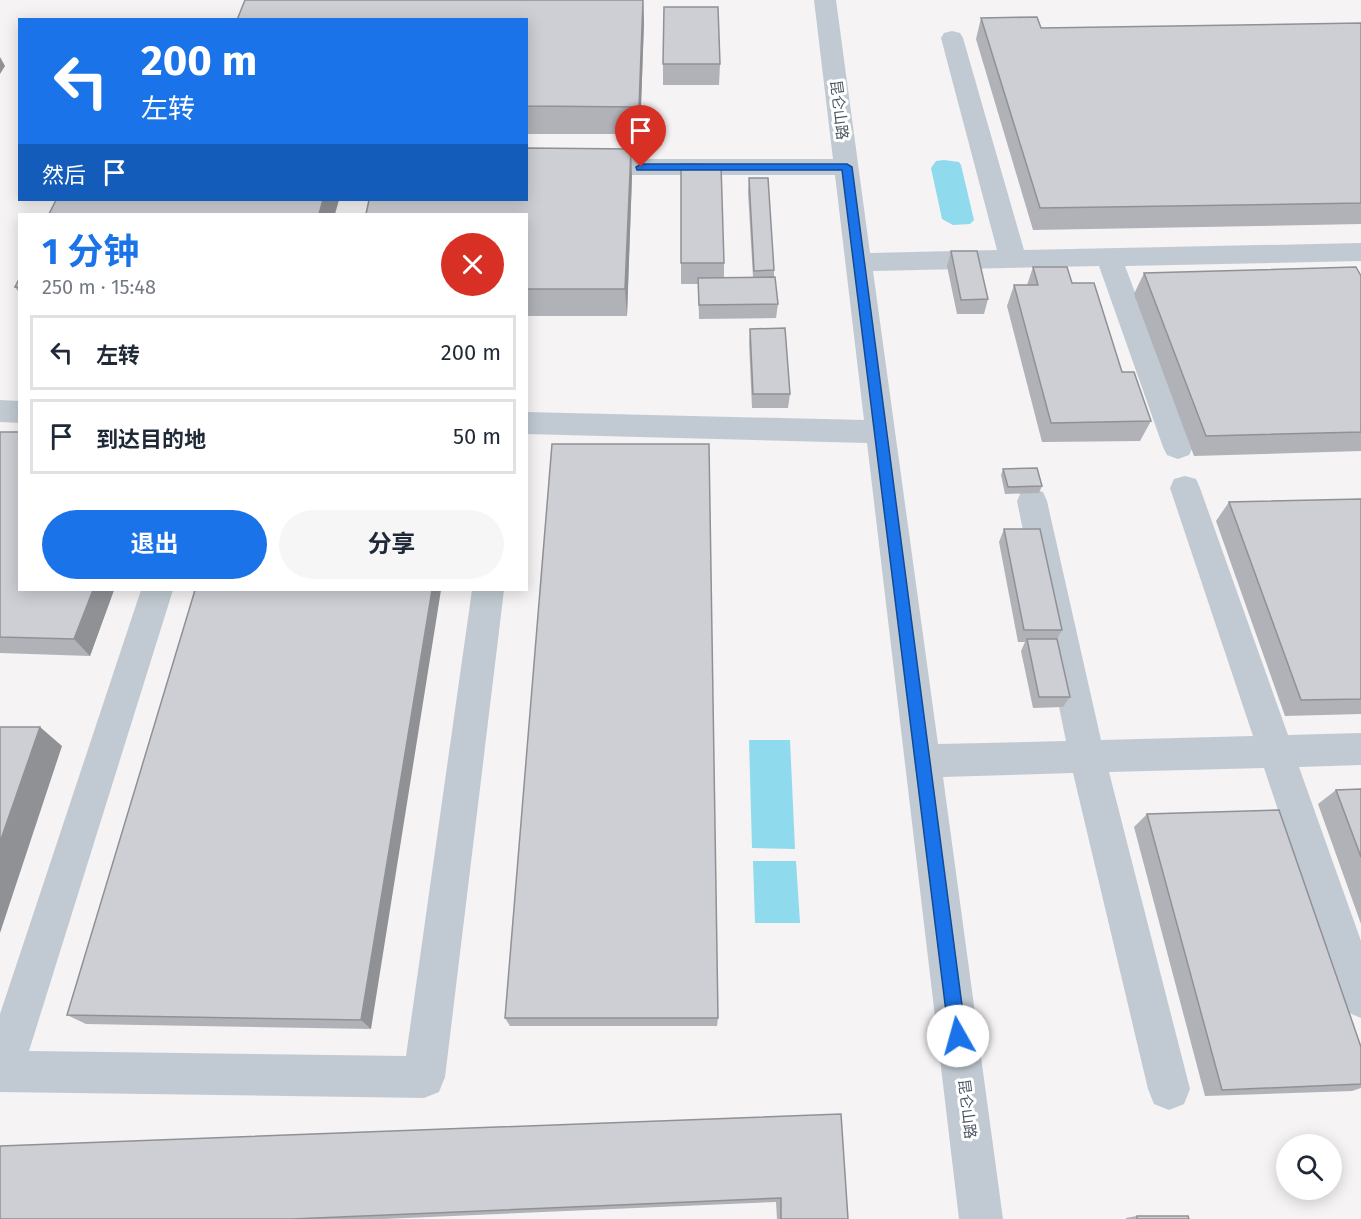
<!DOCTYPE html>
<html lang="zh">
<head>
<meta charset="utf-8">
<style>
	body { margin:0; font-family:"Fira Sans","Noto Sans SC",sans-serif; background:#f6f6f7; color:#1f2937; height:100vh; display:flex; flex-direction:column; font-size:22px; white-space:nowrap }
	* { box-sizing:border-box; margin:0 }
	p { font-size:20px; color:#747a83 }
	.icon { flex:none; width:33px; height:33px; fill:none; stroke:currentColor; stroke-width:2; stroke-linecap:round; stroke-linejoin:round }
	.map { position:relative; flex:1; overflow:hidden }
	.drawer { position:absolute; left:18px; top:213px; width:510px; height:378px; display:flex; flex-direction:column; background:#fff; border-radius:0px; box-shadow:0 3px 15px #0003 }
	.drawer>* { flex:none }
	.hud { position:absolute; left:18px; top:18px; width:510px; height:183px; border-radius:0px; box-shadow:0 3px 15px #0003; background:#1a73e8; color:#fff; overflow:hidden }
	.controls { position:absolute; left:1276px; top:1134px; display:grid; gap:12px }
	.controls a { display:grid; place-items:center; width:66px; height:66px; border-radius:50%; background:#fff; box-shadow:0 3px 15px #0003; font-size:30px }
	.pin { position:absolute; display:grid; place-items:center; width:51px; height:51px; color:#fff; margin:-62px -26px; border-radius:50% 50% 50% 0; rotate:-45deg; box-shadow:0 0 6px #0007 }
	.pin .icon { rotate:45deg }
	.me { position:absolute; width:66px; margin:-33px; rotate:353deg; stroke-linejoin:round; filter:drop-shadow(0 0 4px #0008) }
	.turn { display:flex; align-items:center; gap:21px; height:126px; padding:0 24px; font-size:27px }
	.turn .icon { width:78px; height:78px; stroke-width:2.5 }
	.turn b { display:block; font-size:42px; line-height:51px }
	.then { display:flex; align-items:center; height:57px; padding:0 24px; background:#0003; gap:12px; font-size:22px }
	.round { display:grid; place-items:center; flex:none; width:63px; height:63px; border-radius:32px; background:#f6f6f7 }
	.headline { display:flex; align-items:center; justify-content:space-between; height:102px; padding:0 24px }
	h1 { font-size:36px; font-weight:700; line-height:45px; color:#1a73e8 }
	.cta { display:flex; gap:12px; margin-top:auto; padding:12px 24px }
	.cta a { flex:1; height:69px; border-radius:36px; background:#1a73e8; color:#fff; font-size:24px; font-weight:700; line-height:69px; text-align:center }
	.cta a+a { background:#f6f6f7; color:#1f2937 }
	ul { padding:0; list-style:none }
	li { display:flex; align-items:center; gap:18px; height:75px; margin:0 12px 9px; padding:0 12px; border:3px solid #e0e1e3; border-radius:0px }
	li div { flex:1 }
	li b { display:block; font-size:22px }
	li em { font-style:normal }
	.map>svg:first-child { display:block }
	.water { fill:#90daee }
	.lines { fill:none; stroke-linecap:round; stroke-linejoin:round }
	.minor { fill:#c1cad2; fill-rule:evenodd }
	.wall { fill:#b0b2b7 }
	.shaded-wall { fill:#909195 }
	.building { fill:#cdcfd5; stroke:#909195; stroke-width:1.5 }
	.route { fill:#1a73e8; stroke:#114b97; stroke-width:1.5 }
	.labels { text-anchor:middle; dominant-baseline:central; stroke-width:6; stroke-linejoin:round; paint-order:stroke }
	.street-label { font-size:15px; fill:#4a5661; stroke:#fff }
</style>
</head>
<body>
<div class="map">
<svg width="1361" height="1219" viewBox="0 0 1361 1219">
	<rect width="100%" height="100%" fill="#f5f3f3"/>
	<path class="water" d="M944,160L959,162L961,165L974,220L970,224L953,225L942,219L931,168L936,161Z
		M749,740H790L795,849L752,848Z
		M753,861H796L800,923H755Z"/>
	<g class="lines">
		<path class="minor" d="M814,0H836L870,253L997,250L941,38L944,33L952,31L960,33L963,38L1024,250L1361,243V261L1125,266L1193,447L1189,455L1178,459L1167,455L1163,447L1099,266L873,271L938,744L1066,741L1017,501L1021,492L1032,489L1043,492L1047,501L1101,740L1253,736L1170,488L1174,479L1185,476L1196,479L1200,488L1288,735L1361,733V765L1299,767L1361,941V1018L1347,1012L1341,998L1264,768L1109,772L1190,1089L1184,1104L1169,1110L1154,1104L1148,1089L1073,773L943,777L1003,1219H959L867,443L526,434V412L864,420L835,175H526V159H833Z
			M0,400L20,401V423L0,422Z
			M141,590H173L29,1051L406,1056L472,590H504L445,1077L439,1092L424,1098L0,1092V1014Z"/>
	</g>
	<path class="wall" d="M643,0L644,22L640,134H526V20Z
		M981,18L1041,28L1361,23V224L1033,230L976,39Z
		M663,64H720L719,85H663Z
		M681,164L724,263V277H753L748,192L749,178L774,270V277L778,304L776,318L699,319L698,284H681Z
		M632,176L627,316H526V214Z
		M951,251L988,299L984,314H957L947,266Z
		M1033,267L1072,283L1151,421L1140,441L1042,442L1007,306L1014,285H1027Z
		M1144,273L1361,276V451L1194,456L1134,294Z
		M20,277V294L15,287Z
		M750,329L790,394L788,408H752L749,343Z
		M0,432L20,590H114L90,656L0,653Z
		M1003,469L1042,486L1039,493L1005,494L1001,475Z
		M1361,499V714L1285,716L1216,521L1229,502Z
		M1004,529L1062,630L1057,639L1070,697L1063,707L1033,708L1021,651L1025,642H1018L999,542Z
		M195,590L371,1029L86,1024L67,1015Z
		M1361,789V924L1318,804L1336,790Z
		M1147,814L1361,1047V1088L1352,1091L1205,1096L1134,827Z
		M505,1018H718L717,1026H510Z
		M841,1114L848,1219H777L776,1202L383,1219H0Z
		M1137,1216L1189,1219H1126V1218Z"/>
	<path class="shaded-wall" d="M643,0L644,22L640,134L639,107Z
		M0,57L5,66L0,74Z
		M631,149L632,176L627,316L625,289Z
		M323,200H339L335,214H319Z
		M93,590H114L90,656L74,639Z
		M432,590H441L371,1029L361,1020Z
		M40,727L62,746L0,933V842Z"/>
	<path class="building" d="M245,0H643L639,107L526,106V20H237Z
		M664,7H718L720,64H663Z
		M1037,17L1041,28L1361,23V203L1040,208L981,18Z
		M526,148L631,149L625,289H526V214H366L369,200H526Z
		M681,164L721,165L724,263H681Z
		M749,178H768L774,270L754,271Z
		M56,200H323L319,214H49Z
		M951,251H977L988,299L961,300Z
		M1033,267H1067L1072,283H1094L1122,372H1134L1151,421L1051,423L1014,285H1038Z
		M1356,267L1361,276V432L1206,436L1144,273Z
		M20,277V287H15Z
		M775,277L778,304L699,305L698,278Z
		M785,328L790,394H753L750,329Z
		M0,432H20V590H93L74,639L0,637Z
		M552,444H709L718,1018H505Z
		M1037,468L1042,486L1008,487L1003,469Z
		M1361,499V699L1301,700L1229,502Z
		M1004,529H1040L1062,630H1024Z
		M195,590H432L361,1020L67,1015Z
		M1027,639H1057L1070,697H1039Z
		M0,727H40L0,842Z
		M1361,789V857L1336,790Z
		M1279,810L1361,1047V1084L1222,1090L1147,814Z
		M841,1114L848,1219H781V1198L292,1219H0V1146Z
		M1137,1216H1188L1189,1219H1137Z"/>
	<path class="route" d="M641,164H847L852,167L966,1036L964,1042L958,1044L952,1042L949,1036L842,170H637L636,167Z"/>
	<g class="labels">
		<g class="street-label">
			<text transform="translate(839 110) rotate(83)">昆仑山路</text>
			<text transform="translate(967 1109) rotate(83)">昆仑山路</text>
		</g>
	</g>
</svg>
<div class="controls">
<a><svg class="icon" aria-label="search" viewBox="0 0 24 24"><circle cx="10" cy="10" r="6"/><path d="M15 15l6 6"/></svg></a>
</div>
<div class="pin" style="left:641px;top:167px;background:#d93025"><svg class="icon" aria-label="arrive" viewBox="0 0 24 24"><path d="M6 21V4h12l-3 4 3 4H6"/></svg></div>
<svg class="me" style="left:958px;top:1036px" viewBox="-20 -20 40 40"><circle r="19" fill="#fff"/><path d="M0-13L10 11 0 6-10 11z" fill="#1a73e8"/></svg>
<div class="hud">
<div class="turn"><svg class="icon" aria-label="left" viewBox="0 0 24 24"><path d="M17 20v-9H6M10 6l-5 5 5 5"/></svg><div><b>200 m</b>左转</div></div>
<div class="then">然后<svg class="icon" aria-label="arrive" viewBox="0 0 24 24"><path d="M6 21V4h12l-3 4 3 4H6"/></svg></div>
</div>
<section class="drawer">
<div class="headline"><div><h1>1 分钟</h1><p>250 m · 15:48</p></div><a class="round" style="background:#d93025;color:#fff"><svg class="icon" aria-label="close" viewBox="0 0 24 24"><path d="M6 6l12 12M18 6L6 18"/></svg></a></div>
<ul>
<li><svg class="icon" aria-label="left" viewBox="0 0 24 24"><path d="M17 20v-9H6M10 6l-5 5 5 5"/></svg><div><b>左转</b></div><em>200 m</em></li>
<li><svg class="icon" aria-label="arrive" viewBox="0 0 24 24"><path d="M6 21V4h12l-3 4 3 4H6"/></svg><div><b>到达目的地</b></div><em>50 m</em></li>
</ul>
<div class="cta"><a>退出</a><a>分享</a></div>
</section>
</div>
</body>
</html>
